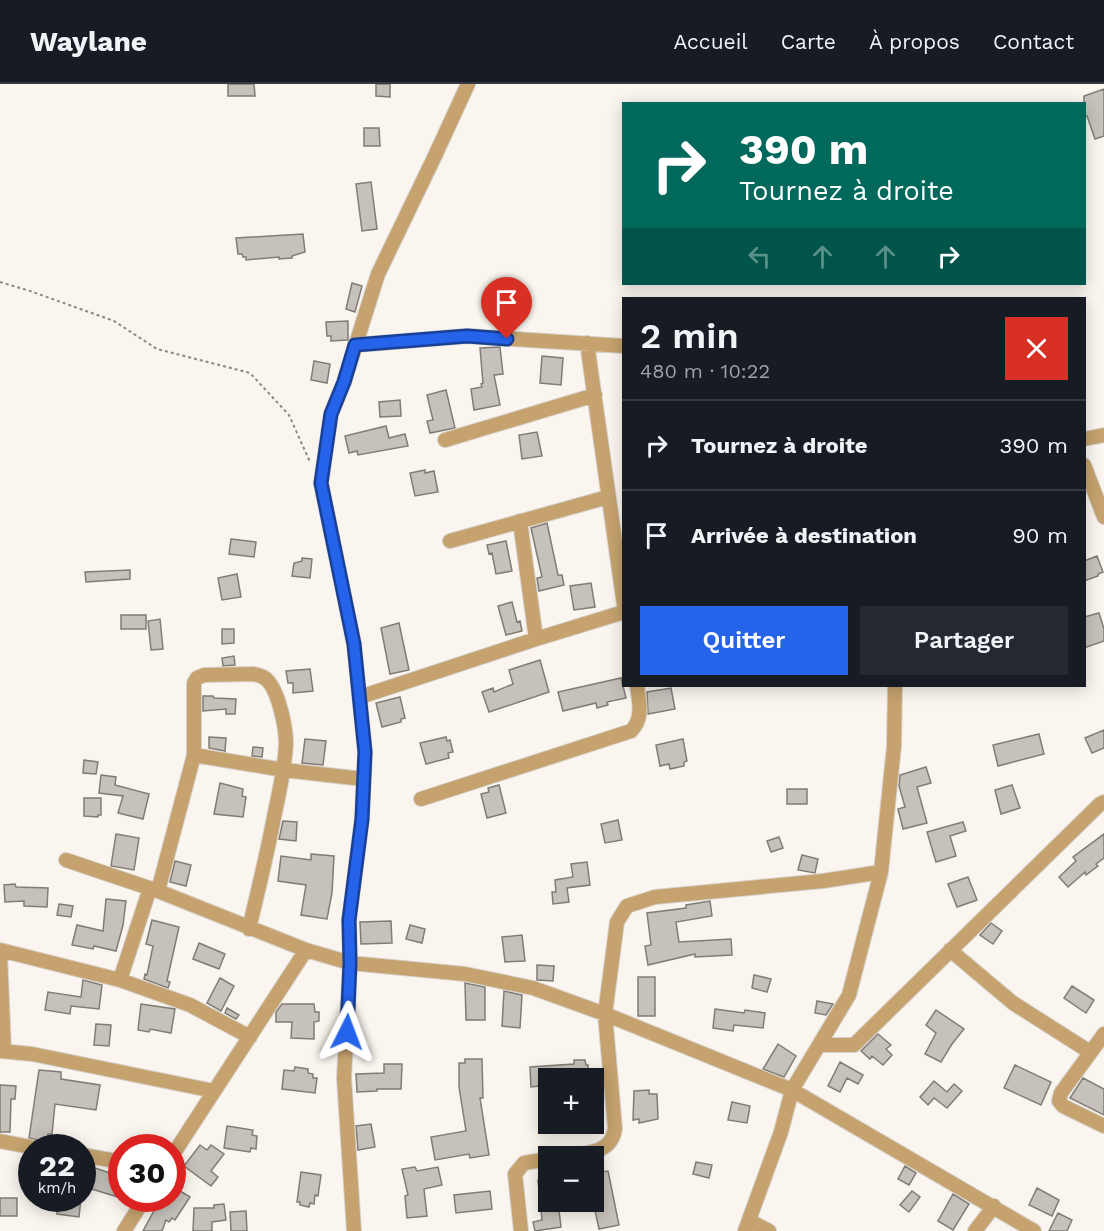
<!DOCTYPE html>
<html lang="fr">
<head>
<meta charset="utf-8">
<style>
	body { margin:0; font-family:"Work Sans",sans-serif; background:#242831; color:#f1f3f6; height:100vh; display:flex; flex-direction:column; font-size:22px; white-space:nowrap }
	* { box-sizing:border-box; margin:0 }
	p { font-size:20px; color:#9ea1a6 }
	.icon { flex:none; width:33px; height:33px; fill:none; stroke:currentColor; stroke-width:2; stroke-linecap:round; stroke-linejoin:round }
	.map { position:relative; flex:1; overflow:hidden }
	.sheet { position:absolute; left:622px; top:213px; width:464px; height:390px; display:flex; flex-direction:column; background:#171b24; border-radius:0px; box-shadow:0 3px 15px #0003 }
	.sheet>* { flex:none }
	.banner { position:absolute; left:622px; top:18px; width:464px; height:183px; border-radius:0px; box-shadow:0 3px 15px #0003; background:#00695c; color:#fff; overflow:hidden }
	.tools { position:absolute; left:538px; top:984px; display:grid; gap:12px }
	.tools a { display:grid; place-items:center; width:66px; height:66px; border-radius:0px; background:#171b24; box-shadow:0 3px 15px #0003; font-size:30px }
	.speed { position:absolute; left:18px; top:1050px; display:flex; gap:12px; font-size:30px; font-weight:700; text-align:center }
	.speed>* { display:grid; place-content:center; width:78px; height:78px; border-radius:50%; background:#171b24; box-shadow:0 3px 15px #0003; line-height:1 }
	.speed small { font-size:15px; font-weight:400 }
	.speed .limit { border:9px solid #d22; background:#fff; color:#111 }
	.pin { position:absolute; display:grid; place-items:center; width:51px; height:51px; color:#fff; margin:-62px -26px; border-radius:50% 50% 50% 0; rotate:-45deg; box-shadow:0 0 6px #0007 }
	.pin .icon { rotate:45deg }
	.me { position:absolute; width:66px; margin:-33px; rotate:3deg; stroke-linejoin:round; filter:drop-shadow(0 0 4px #0008) }
	.turn { display:flex; align-items:center; gap:21px; height:126px; padding:0 18px; font-size:27px }
	.turn .icon { width:78px; height:78px; stroke-width:2.5 }
	.turn b { display:block; font-size:42px; line-height:51px }
	.lanes { display:flex; align-items:center; height:57px; padding:0 18px; background:#0003; justify-content:center; gap:30px; direction:ltr }
	.lanes .off { opacity:.35 }
	.round { display:grid; place-items:center; flex:none; width:63px; height:63px; border-radius:0px; background:#242831 }
	.headline { display:flex; align-items:center; justify-content:space-between; height:102px; padding:0 18px }
	h1 { font-size:36px; font-weight:600; line-height:45px }
	.primary-button { display:flex; gap:12px; margin-top:auto; padding:12px 18px }
	.primary-button a { flex:1; height:69px; border-radius:0px; background:#2563eb; color:#fff; font-size:24px; font-weight:600; line-height:69px; text-align:center }
	.primary-button a+a { background:#242831; color:#f1f3f6 }
	ul { padding:0; list-style:none }
	li { display:flex; align-items:center; gap:18px; height:90px; padding:0 18px; border-top:2px solid #363941 }
	li div { flex:1 }
	li b { display:block; font-size:22px }
	li em { font-style:normal }
	header { display:flex; align-items:center; gap:36px; box-sizing:border-box; height:84px; padding:0 30px; background:#171b24; border-bottom:2px solid #363941 }
	header strong { font-size:28px }
	nav { display:flex; gap:33px; margin-inline-start:auto; font-size:21px }
	.map>svg:first-child { display:block }
	.building { fill:#c6c1bb; stroke:#807c76; stroke-width:1.5 }
	.lines { fill:none; stroke-linecap:round; stroke-linejoin:round }
	.street-casing { stroke:#d5d1cb; stroke-width:16 }
	.path { stroke:#8c8884; stroke-width:2; stroke-dasharray:3 3; stroke-linecap:butt }
	.street { stroke:#c5a26e; stroke-width:14 }
	.route-casing { stroke:#184099; stroke-width:15 }
	.route { stroke:#2563eb; stroke-width:10 }
</style>
</head>
<body>
<header>
<strong>Waylane</strong>
<nav><a>Accueil</a><a>Carte</a><a>À propos</a><a>Contact</a></nav>
</header>
<div class="map">
<svg width="1104" height="1147" viewBox="0 0 1104 1147">
	<rect width="100%" height="100%" fill="#faf5ee"/>
	<path class="building" d="M228,0H254L255,12H228Z
		M376,0H390V13L376,12Z
		M1104,5V52L1095,55L1087,32H1084V12Z
		M364,44H379L380,62H364Z
		M371,98L377,145L362,147L356,100Z
		M303,150L305,168L292,172V174L279,175V173L246,176V173H243L242,170H238L236,154Z
		M352,199L362,202L355,228L346,225Z
		M348,237V256L331,257V252H327L326,238Z
		M500,263L503,290L494,291L500,321L474,326L471,305L482,303L481,300L483,299L480,264Z
		M542,272L563,274L561,301L540,299Z
		M314,277L330,280L327,299L311,296Z
		M446,306L455,344L430,349L427,337L433,336L427,311Z
		M400,316L401,332L380,333L379,318Z
		M386,342L389,354L405,350L408,362L358,371L357,367L349,369L345,352Z
		M537,348L542,372L522,375L519,351Z
		M425,386V389L434,387L438,408L415,412L410,389Z
		M547,439L558,491H562L564,501L539,507L537,494L542,493L531,444Z
		M231,455L256,458L254,473L229,470Z
		M506,457L512,487L496,490L492,469L489,470L487,461Z
		M1097,472L1103,488L1098,490V492L1084,497V477Z
		M302,474L312,475L310,494L292,492L294,479L302,477Z
		M130,486V495L86,498L85,488Z
		M237,490L241,513L222,516L218,494Z
		M591,499L595,523L574,526L570,502Z
		M512,518L517,538L520,537L522,547L506,551L498,522Z
		M1099,529L1104,545V557L1084,564V533Z
		M121,531H146V545H121Z
		M160,535L163,565L151,566L148,537Z
		M399,539L409,586L390,590L381,544Z
		M222,545H234V559L222,560Z
		M234,572L235,581L223,582L222,574Z
		M540,576L549,608L489,628L482,608L493,604L494,608L513,600L509,586Z
		M310,585L313,607L293,609V599H288L286,587Z
		M621,594L626,614L607,618L608,621L597,624L596,619L563,627L558,608Z
		M671,604L675,625L648,630L647,608Z
		M203,612H213L214,614L236,615L235,630H226V625L203,627Z
		M400,613L405,634L401,635V638L382,643L376,619Z
		M1104,646V664L1092,669L1085,654Z
		M1039,650L1044,670L998,682L993,661Z
		M209,653L226,654L225,667L209,664Z
		M446,653L447,657L450,656L453,668L448,669L449,674L426,680L420,659Z
		M305,655L326,657L323,681L302,679Z
		M683,655L687,677L684,678V682L670,685L669,680L660,682L656,661Z
		M253,663L263,664L262,673L252,672Z
		M84,676L98,678L96,690L83,689Z
		M926,683L931,699L917,703L927,739L903,745L898,725L905,723L899,702L900,691Z
		M101,691L116,693L115,701L149,710L143,735L118,729L123,712L99,709Z
		M220,699L243,705L242,712L246,713L243,733L214,730Z
		M499,701L506,729L487,734L481,710L489,708L488,704Z
		M1012,701L1020,724L1001,730L995,706Z
		M787,705H807V720H787Z
		M84,714H101V731H98V733L84,732Z
		M618,736L622,756L605,759L601,740Z
		M283,737L297,738L296,757L279,755Z
		M963,738L966,747L950,752L956,772L936,778L927,748Z
		M116,750L139,754L134,786L111,782Z
		M1104,750V774L1096,780L1098,782L1086,791L1085,788L1068,803L1059,793L1076,777L1073,773Z
		M779,753L783,764L771,768L767,757Z
		M311,770L334,772L332,809L327,835L301,831L306,801L278,797L281,772L311,776Z
		M802,771L818,775L815,789L798,786Z
		M175,777L191,781L186,802L170,798Z
		M587,778L590,801L567,804L569,818L553,820L552,808H556L555,796L573,793L571,780Z
		M968,793L977,816L957,823L948,800Z
		M15,800L16,803L48,804L47,823L24,822V817L5,818L4,801Z
		M106,815L126,817L123,841L116,867L94,862L93,865L72,861L77,841L103,847Z
		M710,817L712,832L676,838L679,858L731,855L732,871L695,873V870L648,881L645,862L651,861L647,829L686,824V821Z
		M59,820L73,822L71,833L57,831Z
		M152,836L179,843L167,897L170,898L168,904L144,895L145,890L147,891L153,862L146,860Z
		M391,837L392,859L361,860L360,838Z
		M991,839L1002,847L993,860L980,851Z
		M410,841L425,845L422,859L406,855Z
		M522,851L525,877L505,878L502,853Z
		M199,859L225,870L219,885L193,875Z
		M537,881L554,882L553,897L537,896Z
		M754,891L771,895L767,908L752,904Z
		M638,893H655V932H638Z
		M220,894L234,902L221,927L207,919Z
		M83,896L102,901L99,925L71,922L70,930L45,926L48,908L81,913Z
		M465,899L485,903V936H466Z
		M1072,902L1094,916L1086,929L1064,914Z
		M504,907L522,911L520,944L502,942Z
		M817,917L833,920L826,931L815,929Z
		M141,920L175,925L171,949L150,945L149,948L138,946Z
		M282,920H314L315,928H319V937L314,938V955L291,954L292,938H276V928Z
		M227,924L239,931L236,935L225,929Z
		M715,925L744,929L745,926L765,929L763,944L734,941L733,947L713,944Z
		M936,926L964,945L952,960L941,978L925,970L936,949L926,941Z
		M96,940L111,941L109,962L94,961Z
		M878,950L891,961L886,965L892,971L883,981L872,972L870,975L861,967Z
		M778,960L796,972L784,993L763,985Z
		M465,975H482L483,1014H480L489,1071L470,1074L469,1070L435,1076L431,1053L466,1047L459,1003V979H465Z
		M574,976H585L586,981H588L589,994H549V1001L531,1003L530,983L574,980Z
		M840,978L863,991L858,1000L847,994L840,1008L828,1002Z
		M384,980H402L401,1005H377V1007L357,1008L356,990L384,989Z
		M1015,981L1051,998L1041,1021L1004,1004Z
		M295,983L308,985V989L313,990V994H317L315,1009L282,1005L284,986L294,987Z
		M39,986L61,988V995L100,1001L96,1026L55,1020L52,1050H48L47,1058L29,1054Z
		M1083,994L1104,1005V1031L1070,1014Z
		M934,997L947,1008L954,1000L962,1007L947,1024L934,1014L928,1021L920,1013Z
		M0,1001L16,1002L15,1015H11L10,1048H0Z
		M649,1006V1010H657L658,1035L639,1039V1035L633,1036L634,1007Z
		M732,1018L750,1022L747,1039L728,1036Z
		M371,1040L375,1063L358,1066L356,1042Z
		M227,1042L253,1046L252,1051L257,1052L256,1065L251,1064L250,1068L224,1064Z
		M200,1061L207,1066L211,1061L224,1070L211,1087L218,1093L211,1102L184,1082Z
		M696,1078L712,1081L709,1094L693,1090Z
		M905,1082L916,1089L909,1101L898,1095Z
		M92,1083L122,1093V1102L118,1113L85,1103Z
		M415,1083L417,1087L438,1083L442,1101L424,1105L427,1132L407,1134L405,1112L408,1111L402,1085Z
		M608,1087L619,1141L599,1145L594,1122V1089Z
		M301,1088L321,1091L318,1112L315,1111L314,1120L310,1119L309,1123L300,1121V1118H297Z
		M549,1095V1118H558L561,1143L535,1147L533,1138L542,1136L538,1096Z
		M172,1102L190,1113L175,1136L172,1134L169,1138L166,1136L162,1147H143L161,1114H172Z
		M1037,1104L1059,1116L1052,1132L1029,1121Z
		M490,1107L492,1125L456,1129L454,1111Z
		M912,1107L920,1113L909,1128L900,1121Z
		M953,1110L969,1120L953,1146L938,1137Z
		M0,1114H17V1132H0Z
		M58,1114H81L79,1133L57,1130Z
		M224,1120L226,1136L212,1138V1147H193L194,1124H214V1121Z
		M246,1127L247,1147H231L230,1128Z
		M1058,1129L1072,1136L1067,1147H1049Z"/>
	<g class="lines">
		<g class="street-casing">
			<path id="street" d="M587,259L624,521
				M355,261L467,252L624,262
				M1084,355L1104,351
				M445,356L595,311
				M1084,381L1104,433
				M520,437L536,555
				M450,457L608,413
				M360,613L536,555L624,528
				M194,671L284,686L363,695
				M421,715L631,647C644,634 639,618 637,602
				M66,776L158,807L306,866L350,879L465,890L533,904L605,930L792,1006L1034,1147
				M158,807L194,671V599L197,594L204,591L253,590C260,591 265,593 269,598C279,611 286,643 286,660C285,683 280,705 275,728C268,767 258,806 249,845
				M0,866L120,896L190,921L250,953
				M950,866L1013,919L1090,968
				M0,869L4,967
				M120,896L150,804
				M1104,950L1061,1009L1059,1017L1063,1022L1104,1042
				M819,961H854L1100,720L1104,718
				M0,967L32,970L214,1007
				M0,1057L36,1064
				M82,1071L122,1078
				M172,1072L306,866
				M563,1072C584,1069 612,1071 615,1044L605,930L617,838L627,822L655,813L823,797L881,788
				M750,1137L769,1147
				M124,1147L145,1114
				M354,1147L344,994L350,879L349,836L362,735L365,668L354,560L321,399L331,330L344,298L378,190L433,76L468,0
				M521,1147L515,1090L524,1079L549,1075
				M745,1147L781,1048L792,1006L849,911L881,788L894,662L895,602
				M975,1147L994,1122"/>
		</g>
		<path class="path" d="M0,198L30,207L114,237L157,265L250,289L289,331L310,378"/>
		<use href="#street" class="street"/>
	</g>
	<g class="lines">
		<g class="route-casing">
			<path id="route" d="M347,948L350,879L349,836L362,735L365,668L354,560L321,399L331,330L344,298L355,261L467,252L507,255"/>
		</g>
		<use href="#route" class="route"/>
	</g>
</svg>
<div class="tools">
<a>+</a>
<a>−</a>
</div>
<div class="speed"><div>22<small>km/h</small></div><div class="limit">30</div></div>
<div class="pin" style="left:507px;top:255px;background:#d93025"><svg class="icon" aria-label="arrive" viewBox="0 0 24 24"><path d="M6 21V4h12l-3 4 3 4H6"/></svg></div>
<svg class="me" style="left:347px;top:948px" viewBox="-20 -20 40 40"><path d="M0-17L14 15 0 8-14 15z" fill="#2563eb" stroke="#fff" stroke-width="4"/></svg>
<div class="banner">
<div class="turn"><svg class="icon" aria-label="right" viewBox="0 0 24 24"><path d="M7 20v-9h11M14 6l5 5-5 5"/></svg><div><b>390 m</b>Tournez à droite</div></div>
<div class="lanes"><svg class="icon off" aria-label="left" viewBox="0 0 24 24"><path d="M17 20v-9H6M10 6l-5 5 5 5"/></svg><svg class="icon off" aria-label="ahead" viewBox="0 0 24 24"><path d="M12 20V5M6 11l6-6 6 6"/></svg><svg class="icon off" aria-label="ahead" viewBox="0 0 24 24"><path d="M12 20V5M6 11l6-6 6 6"/></svg><svg class="icon" aria-label="right" viewBox="0 0 24 24"><path d="M7 20v-9h11M14 6l5 5-5 5"/></svg></div>
</div>
<section class="sheet">
<div class="headline"><div><h1>2 min</h1><p>480 m · 10:22</p></div><a class="round" style="background:#d93025;color:#fff"><svg class="icon" aria-label="close" viewBox="0 0 24 24"><path d="M6 6l12 12M18 6L6 18"/></svg></a></div>
<ul>
<li><svg class="icon" aria-label="right" viewBox="0 0 24 24"><path d="M7 20v-9h11M14 6l5 5-5 5"/></svg><div><b>Tournez à droite</b></div><em>390 m</em></li>
<li><svg class="icon" aria-label="arrive" viewBox="0 0 24 24"><path d="M6 21V4h12l-3 4 3 4H6"/></svg><div><b>Arrivée à destination</b></div><em>90 m</em></li>
</ul>
<div class="primary-button"><a>Quitter</a><a>Partager</a></div>
</section>
</div>
</body>
</html>
